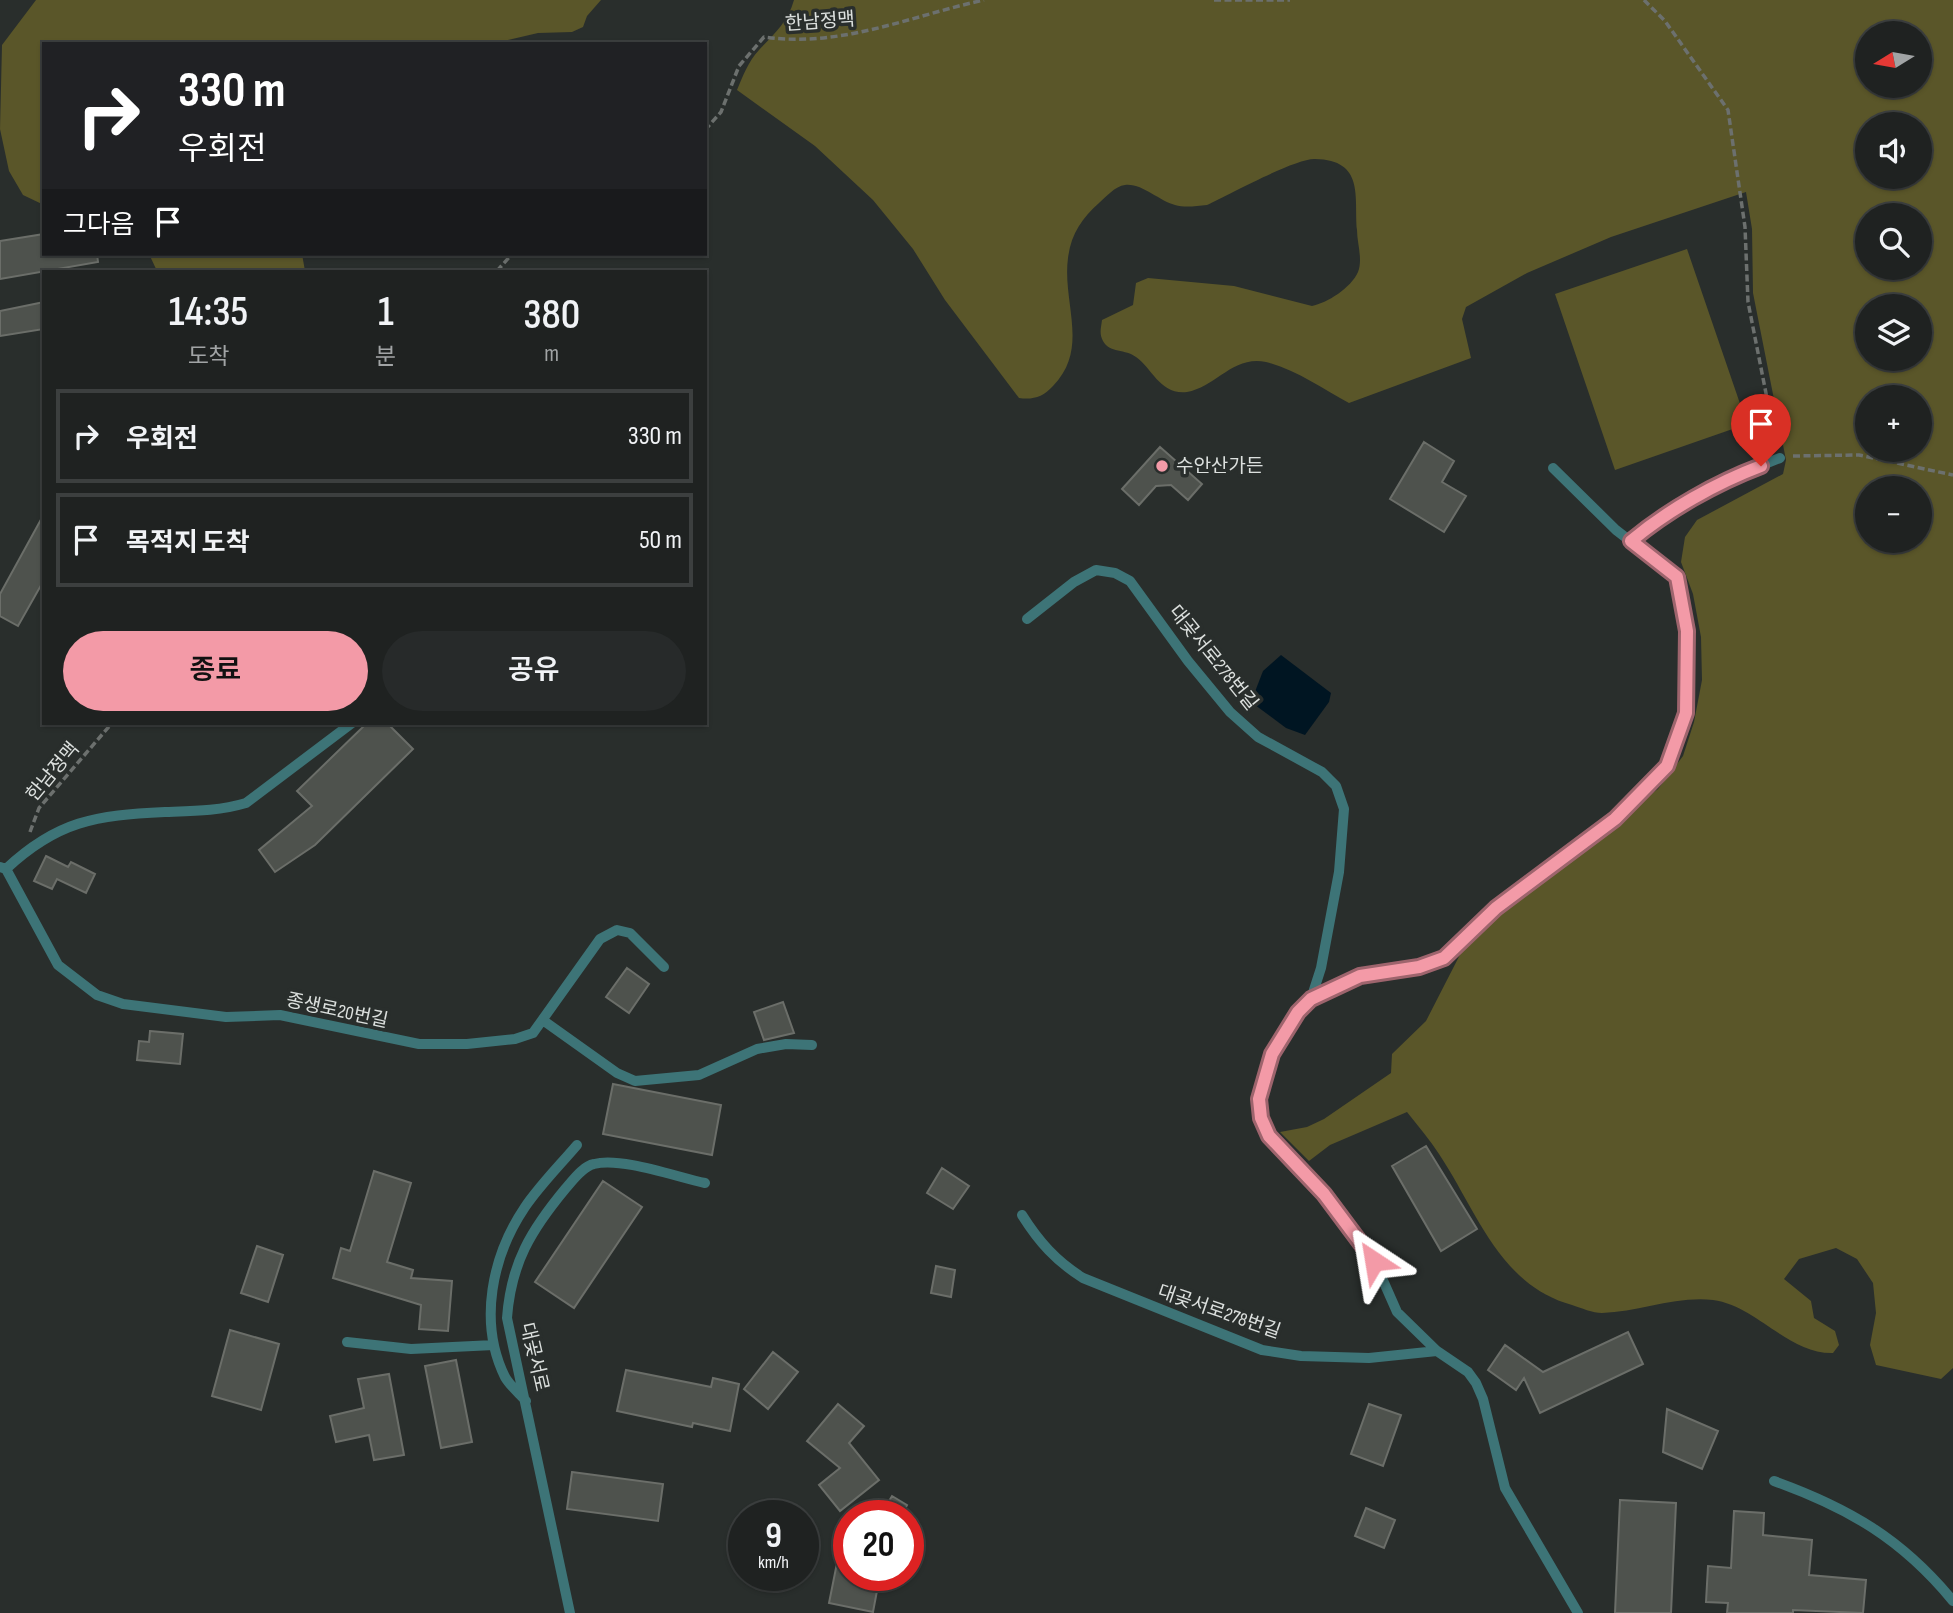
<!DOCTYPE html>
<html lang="ko">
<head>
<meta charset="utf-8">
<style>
	body { margin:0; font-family:"Sofia Sans Condensed","Noto Sans KR",sans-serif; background:#272a2a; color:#f1f3f6; height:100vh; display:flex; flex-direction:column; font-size:26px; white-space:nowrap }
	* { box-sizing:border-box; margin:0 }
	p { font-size:23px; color:#a1a4a5 }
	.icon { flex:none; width:38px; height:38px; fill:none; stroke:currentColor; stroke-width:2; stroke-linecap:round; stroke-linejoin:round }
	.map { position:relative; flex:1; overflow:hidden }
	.sheet { position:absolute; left:42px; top:270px; width:665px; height:455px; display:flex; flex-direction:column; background:#1f2221; border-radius:0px; box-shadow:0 2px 5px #0004,0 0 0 2px #3c3f3f }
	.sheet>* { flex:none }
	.top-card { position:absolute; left:42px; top:42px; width:665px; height:214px; border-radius:0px; box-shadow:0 2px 5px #0004,0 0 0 2px #3c3f3f; background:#202124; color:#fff; overflow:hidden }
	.needle { width:46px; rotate:259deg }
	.controls { position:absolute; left:1855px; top:21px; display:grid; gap:14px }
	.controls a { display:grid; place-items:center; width:77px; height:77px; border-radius:50%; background:#1f2221; box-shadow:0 2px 5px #0004,0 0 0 2px #3c3f3f; font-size:35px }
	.speed { position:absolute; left:728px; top:1500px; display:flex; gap:14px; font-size:35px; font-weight:700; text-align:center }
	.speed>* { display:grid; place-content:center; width:91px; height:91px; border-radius:50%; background:#1f2221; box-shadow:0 2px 5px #0004,0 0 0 2px #3c3f3f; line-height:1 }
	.speed small { font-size:18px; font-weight:400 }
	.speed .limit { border:10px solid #d22; background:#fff; color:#111 }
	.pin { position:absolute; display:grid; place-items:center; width:60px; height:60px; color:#fff; margin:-72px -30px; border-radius:50% 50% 50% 0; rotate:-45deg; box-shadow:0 0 7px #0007 }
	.pin .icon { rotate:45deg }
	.me { position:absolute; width:77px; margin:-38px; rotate:327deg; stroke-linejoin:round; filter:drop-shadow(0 0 5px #0008) }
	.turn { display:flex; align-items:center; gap:24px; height:147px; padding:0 21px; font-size:32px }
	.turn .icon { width:91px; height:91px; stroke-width:2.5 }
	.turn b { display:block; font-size:49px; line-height:60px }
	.then { display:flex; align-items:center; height:66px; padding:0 21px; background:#0003; gap:14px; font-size:26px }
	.eta { display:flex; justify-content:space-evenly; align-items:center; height:119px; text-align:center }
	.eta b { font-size:42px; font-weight:600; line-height:49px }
	.button { display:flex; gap:14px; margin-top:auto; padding:14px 21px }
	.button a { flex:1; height:80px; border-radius:42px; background:#f39aa7; color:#111; font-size:28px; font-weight:600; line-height:80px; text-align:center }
	.button a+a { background:#272a2a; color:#f1f3f6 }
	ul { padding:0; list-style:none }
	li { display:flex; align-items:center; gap:21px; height:94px; margin:0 14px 10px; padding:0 7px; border:4px solid #3c3f3f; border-radius:0px }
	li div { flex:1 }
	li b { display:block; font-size:26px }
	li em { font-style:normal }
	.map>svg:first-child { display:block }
	.green { fill:#5a5629; fill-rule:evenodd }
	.water { fill:#001522 }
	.building { fill:#4e524d; stroke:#6b6e69; stroke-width:2 }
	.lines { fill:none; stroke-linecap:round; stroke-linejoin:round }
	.path { stroke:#6c706e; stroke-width:3.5; stroke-dasharray:7 3.5; stroke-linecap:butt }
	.service { stroke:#3d7477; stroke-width:10 }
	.route-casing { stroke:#9e646d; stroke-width:18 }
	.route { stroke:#f39aa7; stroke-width:12 }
	.poi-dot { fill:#f39aa7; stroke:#292e2c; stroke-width:2.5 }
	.labels { text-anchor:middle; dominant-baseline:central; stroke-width:7; stroke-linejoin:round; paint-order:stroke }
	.street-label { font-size:19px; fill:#dce0de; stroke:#292e2c }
	.poi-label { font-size:19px; fill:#dce0de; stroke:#292e2c; text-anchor:start }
</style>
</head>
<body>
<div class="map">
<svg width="1953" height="1613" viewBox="0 0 1953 1613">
	<rect width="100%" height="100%" fill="#292e2c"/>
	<path class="green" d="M36,0H601L587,16L583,27L572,32L538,33L491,44H44V205L23,195L9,171L0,129L2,45Z
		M794,0H1953V1368L1941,1379L1876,1365L1870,1345L1876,1313L1873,1283L1857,1259L1836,1248L1799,1259L1784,1279L1811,1301L1814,1318L1835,1331L1839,1345L1833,1353C1788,1354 1757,1306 1713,1300C1675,1296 1639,1312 1602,1313C1593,1313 1581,1308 1572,1305C1499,1285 1477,1211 1439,1154C1430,1140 1418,1126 1407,1112L1330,1145L1309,1161L1280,1132L1307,1127L1324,1119L1391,1073L1392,1054L1426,1021L1468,939L1571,853L1658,789L1683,756L1694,722L1702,680L1701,637L1693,594L1681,562L1685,537L1697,520L1783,474L1786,460L1753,293L1752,229L1746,192L1611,237L1527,273L1466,307L1462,319L1471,358L1349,403C1323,389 1295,369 1266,362C1233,355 1216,387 1187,392C1160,395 1153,369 1136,357C1126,349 1109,353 1103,341C1099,334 1101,328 1102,320L1133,305L1136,283L1148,278L1234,286L1312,306C1327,303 1351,288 1358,272C1363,259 1357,243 1357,230C1354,197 1365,160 1315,159C1296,158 1228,195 1207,205C1196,206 1185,208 1175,205C1159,201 1142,183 1125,185C1115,186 1106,197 1099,203C1082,218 1071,234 1068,258C1062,303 1090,348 1053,386C1043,397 1033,400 1019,398L945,300L913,249L873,200L815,146L737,90C743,76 748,62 759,50C774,34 788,22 794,0ZM1867,33H1920V86H1867ZM1867,124H1920V177H1867ZM1867,215H1920V268H1867ZM1867,306H1920V359H1867ZM1867,397H1920V450H1867ZM1867,488H1920V541H1867Z
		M1687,249L1747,424L1615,470L1555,294Z
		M149,254H302L305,271H157Z"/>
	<path class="water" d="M1281,655L1331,693L1329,702L1305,735L1286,728L1251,702L1263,671Z"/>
	<path class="building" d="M44,234V254H97L98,262L0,279V241Z
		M44,302V329L0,336V311Z
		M1424,442L1454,461L1442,482L1466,496L1444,532L1390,499Z
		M1160,447L1202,484L1188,500L1171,485L1156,486L1139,505L1122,489Z
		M44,514V580L18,626L0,616V594Z
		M367,723H387L413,749L315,845L275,872L259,850L312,806L297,791Z
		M46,856L68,867L71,862L95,874L86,893L57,879L52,889L34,881Z
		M627,968L649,984L629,1013L606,997Z
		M783,1002L794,1033L764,1040L754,1012Z
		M150,1031L183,1034L180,1064L137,1060L139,1041L149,1042Z
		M613,1084L721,1105L712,1155L603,1134Z
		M1426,1146L1477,1229L1441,1251L1392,1166Z
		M942,1168L969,1186L953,1209L927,1193Z
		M374,1171L411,1183L387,1262L413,1270L411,1278L452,1281L448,1331L419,1329L421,1305L333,1278L341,1248L350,1251Z
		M603,1181L642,1207L574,1308L535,1282Z
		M257,1246L283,1255L268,1302L241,1293Z
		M936,1266L955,1270L951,1297L931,1293Z
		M230,1330L279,1344L261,1410L212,1396Z
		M1628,1332L1643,1364L1540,1413L1524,1378L1516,1390L1488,1370L1505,1345L1543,1372Z
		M773,1352L798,1372L768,1409L744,1389Z
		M456,1360L472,1442L441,1448L425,1366Z
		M626,1370L711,1387L713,1378L739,1384L730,1431L693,1423L692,1427L617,1411Z
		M389,1374L404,1455L374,1460L369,1435L336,1442L330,1416L364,1408L358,1379Z
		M838,1404L864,1426L849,1443L879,1480L840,1511L819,1485L840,1468L807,1441Z
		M1369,1404L1401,1415L1383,1466L1351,1454Z
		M1667,1409L1718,1431L1702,1469L1663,1452Z
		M572,1472L663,1484L658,1521L567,1509Z
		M892,1496L907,1505L901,1516H880Z
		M1620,1500L1676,1503L1671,1613H1615Z
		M1366,1508L1395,1520L1384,1548L1355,1536Z
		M1734,1511L1764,1513L1763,1535L1812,1540L1809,1575L1866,1580L1863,1613L1793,1610V1613H1727L1728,1603L1706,1602L1708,1566L1731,1568Z
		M841,1543H849V1575H880L873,1612L829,1603Z"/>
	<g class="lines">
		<path class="path" d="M1214,0H1290
			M1644,0L1665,21L1728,110L1745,227L1748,302L1776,444
			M705,130L721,112L739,66L764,37C842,48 910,16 984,0
			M497,271L512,254
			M1793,456L1859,455L1953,475
			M30,832L39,808L112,723"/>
		<path class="service" d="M1553,468L1616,530L1677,577C1689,637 1697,707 1668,765C1664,773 1653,781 1646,788C1606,828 1560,861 1514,895C1489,913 1470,944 1443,958C1417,972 1387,968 1360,976C1295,996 1240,1068 1269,1136L1354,1229L1374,1260L1397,1312L1437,1351L1468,1372L1476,1383L1483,1399L1505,1488L1578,1613
			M1631,541C1675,506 1727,478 1780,458
			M1027,619L1074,582L1096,570L1115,573L1130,581L1188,661L1230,712L1258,737L1322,772L1336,786L1344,809L1339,872L1321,968L1311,999
			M0,867L6,869L58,965L97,995L123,1004L226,1017L280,1015L419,1044H467L515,1039L533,1033L600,939L617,930L630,933L664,967
			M6,869C57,821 96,815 165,812C193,811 219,811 246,803L352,723
			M544,1021L617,1073L635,1081L699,1075L757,1049L786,1044L812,1045
			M1022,1215C1039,1242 1056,1261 1083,1278L1262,1350L1301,1356L1369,1358L1437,1351
			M347,1342L411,1349L494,1345
			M526,1401C520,1394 510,1386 505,1377C478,1322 492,1256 525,1207C540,1185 560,1165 577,1145
			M1774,1481C1849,1508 1902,1539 1953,1601
			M570,1613L507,1318C511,1263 531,1230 566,1188C573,1180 583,1166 594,1164C622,1157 676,1177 705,1183"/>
	</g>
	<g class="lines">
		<g class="route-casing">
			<path id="route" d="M1374,1261L1324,1194L1269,1136L1261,1118L1259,1099L1272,1054L1298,1012L1311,999L1360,976L1419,967L1444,958L1496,908L1615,819L1667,766L1686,713L1687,631L1677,577L1631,541C1668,510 1716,483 1761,466"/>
		</g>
		<use href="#route" class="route"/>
	</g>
	<circle class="poi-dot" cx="1162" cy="466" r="7"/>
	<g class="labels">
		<g class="street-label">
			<text transform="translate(820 22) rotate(-4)">한남정맥</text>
			<text transform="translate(1213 658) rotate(51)">대곶서로278번길</text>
			<text transform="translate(53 772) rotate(-50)">한남정맥</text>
			<text transform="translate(337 1011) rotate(12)">종생로20번길</text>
			<text transform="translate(1219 1312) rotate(19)">대곶서로278번길</text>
			<text transform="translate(534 1357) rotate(77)">대곶서로</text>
		</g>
		<g class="poi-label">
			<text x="1176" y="466">수안산가든</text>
		</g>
	</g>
</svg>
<div class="controls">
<a><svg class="needle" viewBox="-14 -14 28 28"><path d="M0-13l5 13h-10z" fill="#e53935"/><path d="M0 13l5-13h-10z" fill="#a1a4a5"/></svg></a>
<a><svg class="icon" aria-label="sound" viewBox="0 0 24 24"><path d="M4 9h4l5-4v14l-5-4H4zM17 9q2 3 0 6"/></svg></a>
<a><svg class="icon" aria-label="search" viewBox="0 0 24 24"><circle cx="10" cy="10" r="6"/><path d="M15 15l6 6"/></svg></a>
<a><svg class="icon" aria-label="layers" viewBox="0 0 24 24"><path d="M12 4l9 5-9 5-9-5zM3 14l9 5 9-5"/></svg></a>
<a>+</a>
<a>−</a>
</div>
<div class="speed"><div>9<small>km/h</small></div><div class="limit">20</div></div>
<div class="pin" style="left:1761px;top:466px;background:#d93025"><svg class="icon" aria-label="arrive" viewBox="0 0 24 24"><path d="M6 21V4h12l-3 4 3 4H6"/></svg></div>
<svg class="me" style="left:1374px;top:1261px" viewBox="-20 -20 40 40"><path d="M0-17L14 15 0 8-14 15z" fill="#f39aa7" stroke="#fff" stroke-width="4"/></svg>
<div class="top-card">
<div class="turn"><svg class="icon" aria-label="right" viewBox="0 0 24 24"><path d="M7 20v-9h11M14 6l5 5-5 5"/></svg><div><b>330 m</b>우회전</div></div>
<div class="then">그다음<svg class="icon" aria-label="arrive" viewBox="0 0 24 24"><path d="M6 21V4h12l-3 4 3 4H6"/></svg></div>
</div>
<section class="sheet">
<div class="eta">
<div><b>14:35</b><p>도착</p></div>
<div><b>1</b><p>분</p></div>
<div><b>380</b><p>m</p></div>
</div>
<ul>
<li><svg class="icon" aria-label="right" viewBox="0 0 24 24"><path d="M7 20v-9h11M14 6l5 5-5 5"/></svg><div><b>우회전</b></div><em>330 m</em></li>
<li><svg class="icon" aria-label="arrive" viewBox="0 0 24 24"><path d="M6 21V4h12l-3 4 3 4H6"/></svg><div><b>목적지 도착</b></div><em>50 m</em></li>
</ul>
<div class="button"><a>종료</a><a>공유</a></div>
</section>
</div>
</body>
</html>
